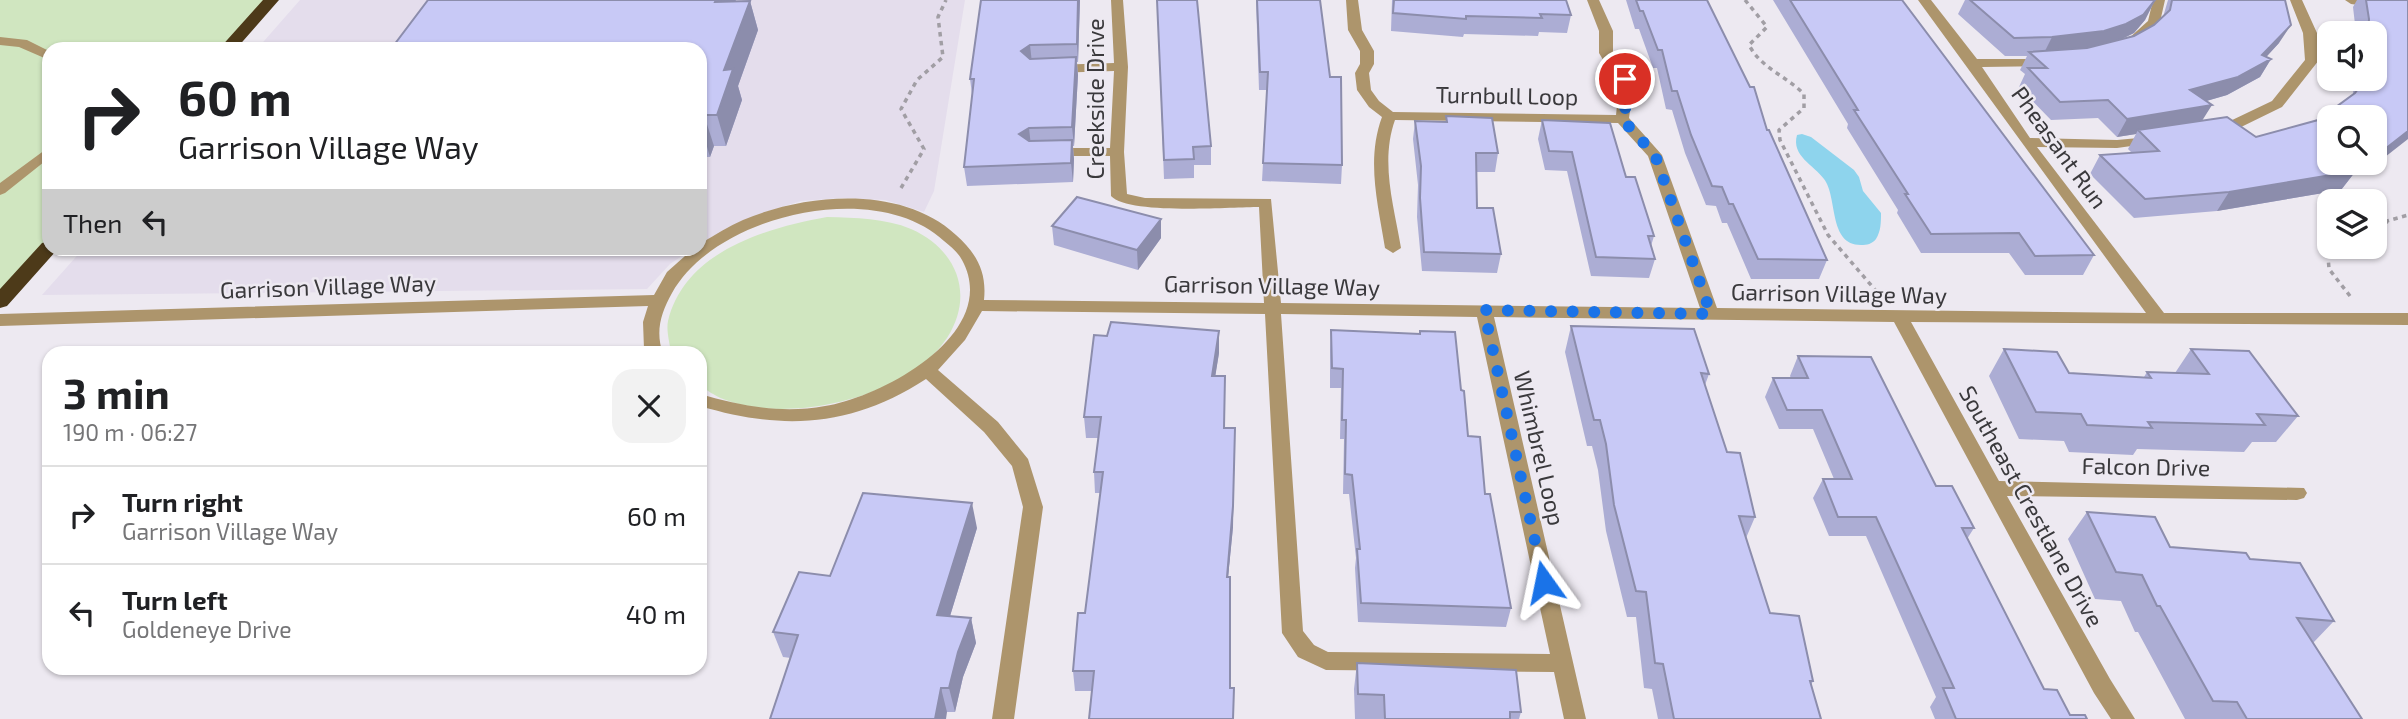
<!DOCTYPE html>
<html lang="en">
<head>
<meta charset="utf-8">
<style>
	body { margin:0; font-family:"Exo 2",sans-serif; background:#f2f2f2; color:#202124; height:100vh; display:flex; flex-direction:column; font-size:26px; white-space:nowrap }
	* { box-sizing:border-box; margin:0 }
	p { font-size:23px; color:#757577 }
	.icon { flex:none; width:38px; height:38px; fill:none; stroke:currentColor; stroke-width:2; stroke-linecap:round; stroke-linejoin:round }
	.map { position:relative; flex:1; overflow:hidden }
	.side { position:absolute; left:42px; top:346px; width:665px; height:329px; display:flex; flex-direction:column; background:#fff; border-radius:21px; box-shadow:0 2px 5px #0004 }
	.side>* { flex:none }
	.hud { position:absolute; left:42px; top:42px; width:665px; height:214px; border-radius:21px; box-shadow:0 2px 5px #0004; background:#fff; color:#202124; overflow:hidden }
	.fabs { position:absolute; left:2317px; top:21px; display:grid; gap:14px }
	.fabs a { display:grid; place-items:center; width:70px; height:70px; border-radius:14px; background:#fff; box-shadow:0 2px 5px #0004; font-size:35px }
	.pin { position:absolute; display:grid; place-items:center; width:60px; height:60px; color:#fff; margin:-30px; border:4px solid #fff; border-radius:50%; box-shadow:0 2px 7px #0007 }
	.me { position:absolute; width:77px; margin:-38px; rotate:348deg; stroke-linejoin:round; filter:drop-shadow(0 0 5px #0008) }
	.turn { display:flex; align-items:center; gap:24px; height:147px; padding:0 21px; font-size:32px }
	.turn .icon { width:91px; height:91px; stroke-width:2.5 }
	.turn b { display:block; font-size:49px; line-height:60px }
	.then { display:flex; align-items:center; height:66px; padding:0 21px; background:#0003; gap:14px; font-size:26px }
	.round { display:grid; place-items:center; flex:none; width:74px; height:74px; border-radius:21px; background:#f2f2f2 }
	.headline { display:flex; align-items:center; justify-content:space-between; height:119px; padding:0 21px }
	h1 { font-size:42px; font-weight:700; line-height:52px }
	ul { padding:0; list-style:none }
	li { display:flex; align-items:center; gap:21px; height:98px; padding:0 21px; border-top:2px solid #e0e0e0 }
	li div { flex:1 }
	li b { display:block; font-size:26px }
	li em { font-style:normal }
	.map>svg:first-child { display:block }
	.built { fill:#e4ddec }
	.green { fill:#d0e6c0 }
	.water { fill:#8ed4ed }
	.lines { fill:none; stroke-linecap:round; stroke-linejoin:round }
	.path { stroke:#a19ea4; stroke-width:3.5; stroke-dasharray:4.5 4.5; stroke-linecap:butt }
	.minor { fill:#ad956c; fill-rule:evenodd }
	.highway { fill:#4d3a19; fill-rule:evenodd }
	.wall { fill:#acadd4 }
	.shaded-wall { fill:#8c8dac }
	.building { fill:#c8c9f6; stroke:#8c8dac; stroke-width:2 }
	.route { stroke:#1a73e8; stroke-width:12; stroke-dasharray:0 21.6 }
	.labels { text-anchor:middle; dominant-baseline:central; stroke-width:5; stroke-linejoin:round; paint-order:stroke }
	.street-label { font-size:23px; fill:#3a393c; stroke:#ede9f1 }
</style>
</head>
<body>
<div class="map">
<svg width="2408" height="719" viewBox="0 0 2408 719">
	<rect width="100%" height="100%" fill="#ede9f1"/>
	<path class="built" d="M300,0H965L934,191L924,212L885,200L842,198L801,201L759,214L700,243V49H257Z
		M83,249V248L692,249L670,264L647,289L42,295Z"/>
	<path class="green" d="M0,0H276L231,49H49V248L0,301Z
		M827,217C856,218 885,218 911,229C957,249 975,295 947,338C907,398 788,425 723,399C715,396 707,390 700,386V354L671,353C670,344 666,331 668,321C685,251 766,228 827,217Z"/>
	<path class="water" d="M1802,134L1811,137L1854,170L1859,177L1863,191L1881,213C1881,222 1881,231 1876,239C1872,244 1867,245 1861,245C1828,245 1838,197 1824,179C1814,165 1791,156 1797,135Z"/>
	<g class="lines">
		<path class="path" d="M1745,0L1767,27L1749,45C1761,68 1786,76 1804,94V108L1779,130L1780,140L1828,235L1877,292
			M901,188L924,149L901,109L917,80L943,57L938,17L946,0
			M2375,246L2380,244L2387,221L2408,215
			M2350,296L2329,269L2328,256L2374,247"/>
		<path class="minor" d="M1111,0H1123L1128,67L1124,152L1127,194L1145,198L1271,199L1281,303L1700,308L1648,156L1618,123L1395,120C1380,162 1394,206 1401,248L1393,253L1385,248C1378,204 1366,160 1382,117L1369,107L1357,90L1355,73L1360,64V51L1348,30L1346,0H1358L1362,30L1374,51V64L1369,73L1371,90L1379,101L1393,112L1616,115L1619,87L1599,53V31L1587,0H1599L1613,31V53L1633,87L1629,118L1662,155L1717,308L2146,313L1918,0H1931L1977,59H2050L2052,62L2045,66L1982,67L2030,138L2117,140L2160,136L2162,139L2160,142L2117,148L2037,147L2164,313H2408V325L1911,322L1999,481L2304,488L2307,493L2304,498L2297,500L2007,496L2110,679L2135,719H2111L2094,693L1894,322L1494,317L1586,719H1564L1554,672L1326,670L1298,657L1282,633L1265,314L982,311L965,340L938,370L998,422L1028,459L1043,507L1014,719H992L1023,507L1012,466L984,432L926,379C852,427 783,431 700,406V394C741,406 782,414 825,406C882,397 1002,333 962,260C958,252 950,246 944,241C876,177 715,215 672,293C661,313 655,331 663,354H645L644,349L643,322L648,306L0,326V314L654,295L667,272L694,248H700L701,243C715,235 729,226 743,220C807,193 902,185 956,235C976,253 987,271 984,300L1264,303L1259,207C1230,207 1128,215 1111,196L1110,156H1052L1045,152L1052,148H1110L1114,71L1053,73L1046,69L1053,65L1114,63ZM1281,314L1477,317L1550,654L1328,652L1314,645L1303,631Z
			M2153,0H2165L2160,22L2138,45H2128V39L2148,21Z
			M2290,0H2302L2317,33L2319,60L2282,107L2237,129L2208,132L2206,129L2208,126L2228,122L2272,101L2305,60L2303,33Z
			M2345,0H2378L2408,4V12L2351,4Z
			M0,37L27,40L49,51V60L19,47L0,45Z
			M49,147V158L5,193L0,195V183Z"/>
		<path class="highway" d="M263,0H279L236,49H219Z
			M49,241V248H58L56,251L7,306L0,308V289L42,243Z"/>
	</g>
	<path class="wall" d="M1080,0L1078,62H1077L1078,75L1074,146H1073L1074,159L1073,182L967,186L964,167L972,94L970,79Z
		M1157,0L1211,146V165H1194V178L1164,179Z
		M1256,0H1320L1342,165L1341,184L1262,181L1267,90H1259Z
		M1392,0H1566L1571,15L1567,33L1539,32L1538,36L1464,34L1463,37L1391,31Z
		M1626,0H1707L1827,260L1819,279H1751L1727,223H1722L1716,206L1706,205L1685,153L1672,110L1666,109L1657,68H1653L1639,29H1635Z
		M1773,0H1902L2094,255L2083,275H2025L2009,253H1921L1897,213L1898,210L1847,128L1848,124Z
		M1965,0H2155L2145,20L2134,33L2121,39L2134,36L2154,25L2163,17L2168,0H2285L2279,43L2266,57L2271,59L2260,77L2227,95L2206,101L2202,120L2256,137L2318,120L2353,95L2354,79H2375V33H2356L2353,7L2357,0H2408L2371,168L2355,172L2341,190L2217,211L2134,218L2090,174L2100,155L2132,153L2128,149L2136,134L2117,137L2098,118L2051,120L2019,87L2025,74L2020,70L2027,56H2005L1958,14Z
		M735,1H750L758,30L738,86L742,100L726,146H714L710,157H700V49Z
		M1446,116L1498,153L1495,172H1476L1477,208L1501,254L1497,273L1422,271L1417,217L1418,185L1413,139L1415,121L1446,122Z
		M1542,120L1626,177L1654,236L1651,246L1655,259L1649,278L1591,276L1567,171L1545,170L1538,139Z
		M1161,219V238L1138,270L1054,245L1052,226Z
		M1571,326L1709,374L1705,385L1727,452L1755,517L1746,538L1770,613L1813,681L1811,685L1821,719H1658L1652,689L1644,688L1636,617H1627L1606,531L1598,470L1592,446H1587L1565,352Z
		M1331,330L1461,390L1468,436L1485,494L1511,608L1506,627L1358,622L1355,568L1356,558L1349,494H1343L1344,439H1340L1341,388H1330V350Z
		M2004,349L2069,373L2144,377L2147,372L2175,373L2191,349L2298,416L2276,442H2252L2244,452L2137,449L2133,455L2069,452L2064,441L2019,439L1989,376Z
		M1219,353L1215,376L1224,428L1233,527L1228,577L1092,691H1075L1073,671L1085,613L1100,493H1095L1094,472L1098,438H1086L1084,417Z
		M1798,356L1936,486L1974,528L1967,539L2044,689L2070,715L2087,719H1935L1930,707L1936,697L1866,536H1829L1813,498L1823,479H1834L1813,429H1779L1765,397L1773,378H1791L1790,376Z
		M2087,512L2170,547L2250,559L2334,621L2313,643L2362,719H2185L2138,632H2135L2121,601L2095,599L2068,539Z
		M977,528L950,616L971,618L976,643L963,677L955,712H947L791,658L783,657L773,632L830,576Z
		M1357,663L1521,712L1519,719H1355L1354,689Z"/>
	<path class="shaded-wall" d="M716,0H736L724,31L715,2Z
		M1078,0H1080L1078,62L1077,44Z
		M750,1L758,30L738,86L742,100L726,146L717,115L724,70Z
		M2154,2L2145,20L2134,33L2116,42L2094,49L2043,55L2052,37Z
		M2291,25L2279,43L2257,67L2271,59L2260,77L2227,95L2179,109L2190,90L2262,55Z
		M1030,45L1032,63L1021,51Z
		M1076,57L1078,75L1074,146L1072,127Z
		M2212,105L2200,124L2138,130L2136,134L2117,137L2127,119Z
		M704,115L714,146L710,157L701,126Z
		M1029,128L1031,146L1019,134Z
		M2408,131V139L2371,168L2355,172L2341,190L2217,211L2229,192L2338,163H2375V152Z
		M1072,140L1074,159L1073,182L1071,163Z
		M1161,219V238L1138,270L1137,250Z
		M1219,331V353L1212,397V376Z
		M1235,428L1233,527L1226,598L1227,577Z
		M972,503L977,528L943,639L937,615Z
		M971,618L976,643L963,677L955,712L949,688L958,652Z
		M941,688L947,712L946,719H935Z"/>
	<path class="building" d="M428,0H716L715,2L750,1L724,70L733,69L717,115H704L700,126V49H391Z
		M981,0H1078L1077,44L1030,45L1021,51L1030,59L1076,57L1072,127L1029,128L1019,134L1029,141L1072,140L1071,163L964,167L974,79H970Z
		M1157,0H1197L1211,146L1193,147L1194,159L1164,160Z
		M1257,0H1320L1330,77H1341L1342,165L1263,163L1268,72H1260Z
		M1394,0H1566L1571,15L1540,14L1542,18L1466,16V19L1393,13Z
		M1636,0H1707L1750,87H1754L1767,130H1769L1827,260L1758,259L1733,204H1729L1722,187L1712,186L1691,135L1677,91H1672L1662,50H1658L1643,11H1640Z
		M1790,0H1902L2094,255L2035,256L2019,233L1931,234L1905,194H1908L1854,110H1858Z
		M1970,0H2155L2143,15L2126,24L2104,31L2052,37L2014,38Z
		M2172,0H2285L2291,25L2262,55L2271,59L2238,77L2190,90L2212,105L2127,119L2108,100L2060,102L2028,68H2047L2029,52L2087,48L2134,36L2154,25L2170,10Z
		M2366,0H2408V131L2385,149L2375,152V117H2329V163H2341L2355,171L2229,192L2145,199L2100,155L2159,151L2138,130L2227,117L2256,137L2318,120L2355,93L2365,79H2375V33H2368L2369,19Z
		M1446,116L1492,118L1498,153H1476L1477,208H1493L1501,254L1424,252L1420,198L1421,166L1415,121L1447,122Z
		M1542,120L1610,123L1626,177H1635L1654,236H1648L1655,259L1596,257L1572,152L1549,151Z
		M1077,197L1161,219L1137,250L1052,226Z
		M1111,322L1219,331L1212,376H1225L1224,428H1235L1233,506L1227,577H1230V688H1234L1233,719H1089L1094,671H1073L1078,613H1085L1103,472H1094L1101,417H1084L1094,335L1107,336Z
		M1571,326L1694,329L1709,374L1701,373L1727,452L1740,453L1755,517L1739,516L1770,613L1799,616L1813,681H1810L1821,719H1674L1663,664L1655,663L1646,592L1636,591L1614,505L1606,444L1600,420H1594Z
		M1331,330L1420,334V331L1455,332L1461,390L1464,391L1468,436L1480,437L1485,494H1490L1511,608L1361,603L1357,549H1360L1352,475L1345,474L1346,420H1342L1343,369L1332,368Z
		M2004,349L2057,352L2069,373L2151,378L2147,372L2209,374L2191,349L2249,351L2298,416L2257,414L2265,425L2148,422L2152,428L2087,425L2081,414L2036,412Z
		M1798,356L1871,357L1936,486H1952L1974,528H1962L2044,689L2057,690L2070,715H2085L2087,719H1956L1943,688H1954L1876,517H1838L1823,479H1852L1822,410H1787L1773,378H1808Z
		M863,493L972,503L937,615L971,618L958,652L949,688H941L935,719H770L798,635L773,632L799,572L830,576Z
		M2087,512L2155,517L2170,547L2246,553L2250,559L2300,563L2334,621L2297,618L2362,719H2247L2237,702L2213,701L2160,606H2157L2142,575L2116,572Z
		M1357,663L1516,670L1521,712H1510V719H1385L1384,695L1358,694Z"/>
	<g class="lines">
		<path class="route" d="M1544,582L1484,310L1711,314L1655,155L1622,119L1628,99L1625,79"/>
	</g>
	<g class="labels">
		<g class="street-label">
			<text transform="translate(1507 95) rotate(1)">Turnbull Loop</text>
			<text transform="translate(1095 99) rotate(-90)">Creekside Drive</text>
			<text transform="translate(2060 147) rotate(54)">Pheasant Run</text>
			<text transform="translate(1272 285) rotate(1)">Garrison Village Way</text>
			<text transform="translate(328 286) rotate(-2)">Garrison Village Way</text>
			<text transform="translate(1839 293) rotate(1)">Garrison Village Way</text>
			<text transform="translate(1540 448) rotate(77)">Whimbrel Loop</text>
			<text transform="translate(2146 466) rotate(1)">Falcon Drive</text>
			<text transform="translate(2032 506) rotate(61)">Southeast Crestlane Drive</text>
		</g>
	</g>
</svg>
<div class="fabs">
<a><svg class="icon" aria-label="sound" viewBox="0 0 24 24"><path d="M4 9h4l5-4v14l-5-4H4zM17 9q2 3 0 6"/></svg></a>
<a><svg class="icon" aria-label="search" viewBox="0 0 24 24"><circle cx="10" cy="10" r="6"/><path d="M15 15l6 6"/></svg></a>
<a><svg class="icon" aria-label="layers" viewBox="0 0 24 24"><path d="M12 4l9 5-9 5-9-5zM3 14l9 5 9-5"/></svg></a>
</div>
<div class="pin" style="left:1625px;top:79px;background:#d93025"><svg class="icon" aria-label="arrive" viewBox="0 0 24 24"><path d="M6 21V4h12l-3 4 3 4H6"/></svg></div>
<svg class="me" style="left:1544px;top:582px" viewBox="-20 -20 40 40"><path d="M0-17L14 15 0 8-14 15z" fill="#1a73e8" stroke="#fff" stroke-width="4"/></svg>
<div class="hud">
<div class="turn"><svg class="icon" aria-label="right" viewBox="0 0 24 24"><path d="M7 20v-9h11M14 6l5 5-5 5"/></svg><div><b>60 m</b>Garrison Village Way</div></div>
<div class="then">Then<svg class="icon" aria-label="left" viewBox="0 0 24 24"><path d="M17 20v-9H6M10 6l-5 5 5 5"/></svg></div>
</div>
<section class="side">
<div class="headline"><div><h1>3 min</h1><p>190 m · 06:27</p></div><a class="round"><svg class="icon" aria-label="close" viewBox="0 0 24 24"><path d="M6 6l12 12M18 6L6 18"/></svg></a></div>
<ul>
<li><svg class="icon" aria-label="right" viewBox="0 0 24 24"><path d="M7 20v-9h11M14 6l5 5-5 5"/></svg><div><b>Turn right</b><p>Garrison Village Way</p></div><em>60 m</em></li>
<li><svg class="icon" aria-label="left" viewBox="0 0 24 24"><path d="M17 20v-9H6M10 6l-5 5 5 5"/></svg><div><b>Turn left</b><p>Goldeneye Drive</p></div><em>40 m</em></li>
</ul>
</section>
</div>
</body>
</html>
